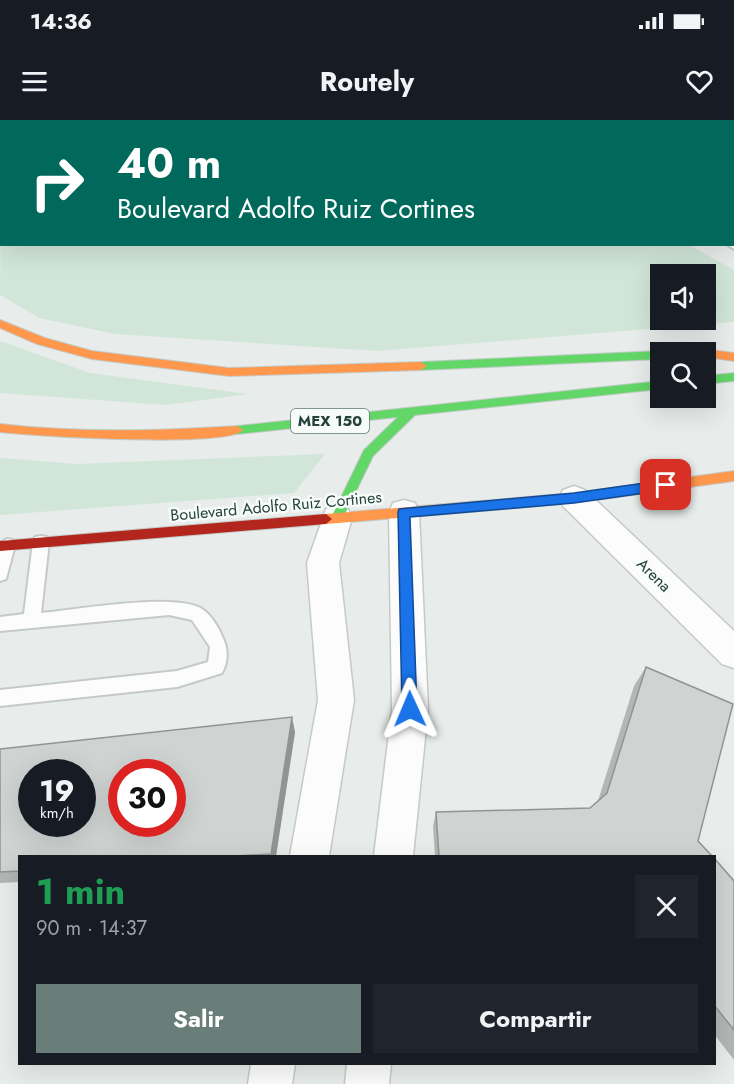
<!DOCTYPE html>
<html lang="es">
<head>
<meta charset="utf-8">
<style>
	body { margin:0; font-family:Jost,sans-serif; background:#20242c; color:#f1f3f6; height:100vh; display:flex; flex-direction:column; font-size:22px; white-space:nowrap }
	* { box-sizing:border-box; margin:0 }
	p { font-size:20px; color:#9ea1a6 }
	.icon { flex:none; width:33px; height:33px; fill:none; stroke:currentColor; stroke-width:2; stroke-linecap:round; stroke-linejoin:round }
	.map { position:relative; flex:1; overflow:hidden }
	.side { position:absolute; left:18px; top:735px; width:698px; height:210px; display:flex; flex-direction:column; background:#171b24; border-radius:0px; box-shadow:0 6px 24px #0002 }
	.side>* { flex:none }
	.top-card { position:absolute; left:0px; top:0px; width:735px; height:126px; box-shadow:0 6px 24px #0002; background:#00695c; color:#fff; overflow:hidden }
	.buttons { position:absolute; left:650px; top:144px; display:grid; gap:12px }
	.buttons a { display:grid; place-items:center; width:66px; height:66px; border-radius:0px; background:#171b24; box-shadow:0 6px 24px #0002; font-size:30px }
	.speed { position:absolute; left:18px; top:639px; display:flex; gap:12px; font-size:30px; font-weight:700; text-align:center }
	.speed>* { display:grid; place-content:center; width:78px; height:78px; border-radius:50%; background:#171b24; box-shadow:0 6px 24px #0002; line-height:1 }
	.speed small { font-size:15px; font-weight:400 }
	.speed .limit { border:9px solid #d22; background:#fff; color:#111 }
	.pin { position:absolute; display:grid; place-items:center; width:51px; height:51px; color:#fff; margin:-26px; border-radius:12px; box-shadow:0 3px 9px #0006 }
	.me { position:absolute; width:66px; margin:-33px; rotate:359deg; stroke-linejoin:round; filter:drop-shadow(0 0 4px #0008) }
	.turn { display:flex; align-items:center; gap:21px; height:126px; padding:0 18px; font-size:27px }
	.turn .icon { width:78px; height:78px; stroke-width:2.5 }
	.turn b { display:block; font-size:42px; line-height:51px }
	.round { display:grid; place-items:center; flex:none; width:63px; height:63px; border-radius:0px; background:#20242c }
	.overview { display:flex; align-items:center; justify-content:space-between; height:102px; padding:0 18px }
	h1 { font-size:36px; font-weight:700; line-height:45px; color:#1e9e55 }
	.action { display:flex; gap:12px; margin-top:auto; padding:12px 18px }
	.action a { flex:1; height:69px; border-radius:0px; background:#697e78; color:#fff; font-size:24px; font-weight:700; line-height:69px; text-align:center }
	.action a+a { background:#20242c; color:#f1f3f6 }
	.status { display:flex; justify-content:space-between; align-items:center; height:42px; padding:0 30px; background:#171b24; direction:ltr }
	.status svg { height:16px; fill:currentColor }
	header { display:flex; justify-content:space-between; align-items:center; height:78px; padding:0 18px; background:#171b24; font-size:27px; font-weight:700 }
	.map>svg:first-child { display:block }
	.green { fill:#d1e6d8; fill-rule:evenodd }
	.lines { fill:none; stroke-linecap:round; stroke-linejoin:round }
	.lane-casing { stroke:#c5cac8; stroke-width:4 }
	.street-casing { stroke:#c5cac8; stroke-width:3 }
	.fast-casing { stroke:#c3cbc8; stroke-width:2 }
	.slow-casing { stroke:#c3cbc8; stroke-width:2 }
	.jam-casing { stroke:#c3cbc8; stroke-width:2 }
	.lane { fill:#fcfcfc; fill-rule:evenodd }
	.street { fill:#fcfcfc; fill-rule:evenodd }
	.fast { fill:#63d668; fill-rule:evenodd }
	.slow { fill:#ff974d; fill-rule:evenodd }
	.jam { fill:#b3261e; fill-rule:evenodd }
	.wall { fill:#b2b6b5 }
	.shaded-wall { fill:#919493 }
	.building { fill:#cfd4d2; stroke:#919493; stroke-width:1.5; fill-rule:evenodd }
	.route { fill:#1a73e8; stroke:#114b97; stroke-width:1.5 }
	.labels { text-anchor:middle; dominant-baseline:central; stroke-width:5; stroke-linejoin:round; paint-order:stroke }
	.shield { fill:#f7fbf9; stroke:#637a73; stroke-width:1.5 }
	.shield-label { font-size:15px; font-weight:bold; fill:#24423a }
	.street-label { font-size:16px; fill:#24423a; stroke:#f7fbf9 }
</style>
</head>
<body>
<div class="status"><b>14:36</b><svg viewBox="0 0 49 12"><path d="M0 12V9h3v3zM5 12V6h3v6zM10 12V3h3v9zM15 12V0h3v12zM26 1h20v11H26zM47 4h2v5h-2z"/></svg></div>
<header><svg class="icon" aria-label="menu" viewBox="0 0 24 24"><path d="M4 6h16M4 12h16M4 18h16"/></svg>Routely<svg class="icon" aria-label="heart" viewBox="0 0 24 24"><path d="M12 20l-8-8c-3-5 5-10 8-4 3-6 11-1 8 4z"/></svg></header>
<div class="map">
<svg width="734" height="964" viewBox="0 0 734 964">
	<rect width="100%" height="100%" fill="#e8edeb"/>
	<path class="green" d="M54,0H467L470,1H52Z
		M1,50L2,124L689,125L734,150V202L378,231L115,214L39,198L0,175ZM660,154H705V200H660Z
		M0,221L90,253L248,274L166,285L0,273Z
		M325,334L294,373L0,395V338L77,344Z"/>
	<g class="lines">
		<g class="lane-casing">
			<path id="lane" d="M496,0H508L509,2H497Z
				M734,121V129L727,124H734Z
				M41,416L47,417L49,422L41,493C75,490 175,472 202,489C209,493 218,506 221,514C228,527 229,540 222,553L177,567L0,586V570L177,551L208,542L210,527L192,500L169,495L0,511V497L24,494L33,422L35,417Z
				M7,419L13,420L15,425L6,459L0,461V423Z"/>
		</g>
		<g class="street-casing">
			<path id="street" d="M574,366L585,370L734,511V548L722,544L563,386L559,378L563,370Z
				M404,380L415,383L419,392L428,589L413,736H374L392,589L389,392L393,383Z
				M337,386L348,389L352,398L339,443L354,580L329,736H290L318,580L307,443L326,389Z
				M251,944H295L292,964H248Z
				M347,944H391L389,964H345Z"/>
		</g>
		<g class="fast-casing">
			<path id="fast" d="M660,231L664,232H660V239L421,250L415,246L421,242Z
				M734,253V261L705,264V256Z
				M660,261V269L415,295L373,336L341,402L337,403L331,398L364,330L398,297L237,314L231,310L237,306Z"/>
		</g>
		<g class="slow-casing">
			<path id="slow" d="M18,0H26L17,2Z
				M0,200L45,218L92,231L229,248L421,242L427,246L421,250L229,256L92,239L37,224L0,208Z
				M696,228L734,233V241L705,237V232H691Z
				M0,304C79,313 158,311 237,306L243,310C229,328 32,316 0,312Z
				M734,351V361L574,383L326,404L320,399L326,394L574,373Z"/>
		</g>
		<g class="jam-casing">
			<path id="jam" d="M2,15V22L0,23V16Z
				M326,394L332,399L326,404L0,431V421Z"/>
		</g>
		<use href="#lane" class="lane"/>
		<use href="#street" class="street"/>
		<use href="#fast" class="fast"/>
		<use href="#slow" class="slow"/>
		<use href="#jam" class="jam"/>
	</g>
	<path class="wall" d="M526,0H734V90V2H529Z
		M646,547L698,721L712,736H435L433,706L436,692L590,688L598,681L634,566Z
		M295,612L276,736H20V762L0,763V629Z
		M714,738L734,761V940L714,914Z"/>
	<path class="shaded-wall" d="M292,597L295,612L276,736H272L271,734Z"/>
	<path class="building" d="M570,0H734V64V2H573Z
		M646,547L733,584L698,721L712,736H439L436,692L590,688L607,673Z
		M292,597L271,734L236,736H20V751L0,752V629ZM32,652H82V704H32ZM122,652H172V704H122Z
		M714,738L734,761V910L714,885Z"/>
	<path class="route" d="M666,360L672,365L666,370L574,383L410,397L417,589L415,594L410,596L405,594L402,589L398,392L399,389L574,373Z"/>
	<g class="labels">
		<rect class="shield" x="291" y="289" width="78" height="24" rx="4.5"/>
		<g class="shield-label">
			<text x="330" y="301">MEX 150</text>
		</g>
		<g class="street-label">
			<text transform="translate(276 386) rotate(-5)">Boulevard Adolfo Ruiz Cortines</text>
			<text transform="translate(654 455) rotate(44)">Arena</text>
		</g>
	</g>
</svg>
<div class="buttons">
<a><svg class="icon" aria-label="sound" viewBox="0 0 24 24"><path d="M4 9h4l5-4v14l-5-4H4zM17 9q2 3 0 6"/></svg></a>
<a><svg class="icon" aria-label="search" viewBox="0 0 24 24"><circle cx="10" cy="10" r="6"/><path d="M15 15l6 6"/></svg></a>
</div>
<div class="speed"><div>19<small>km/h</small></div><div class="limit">30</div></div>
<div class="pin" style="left:666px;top:365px;background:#d93025"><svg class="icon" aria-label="arrive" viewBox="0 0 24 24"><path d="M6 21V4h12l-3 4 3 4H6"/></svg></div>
<svg class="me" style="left:410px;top:589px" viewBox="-20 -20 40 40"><path d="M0-17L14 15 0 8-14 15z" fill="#1a73e8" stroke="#fff" stroke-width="4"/></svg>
<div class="top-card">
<div class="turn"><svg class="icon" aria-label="right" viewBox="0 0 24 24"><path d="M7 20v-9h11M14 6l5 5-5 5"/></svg><div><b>40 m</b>Boulevard Adolfo Ruiz Cortines</div></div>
</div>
<section class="side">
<div class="overview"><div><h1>1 min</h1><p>90 m · 14:37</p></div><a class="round"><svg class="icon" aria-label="close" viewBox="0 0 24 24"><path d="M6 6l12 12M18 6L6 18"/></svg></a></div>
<div class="action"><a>Salir</a><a>Compartir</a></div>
</section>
</div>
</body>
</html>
